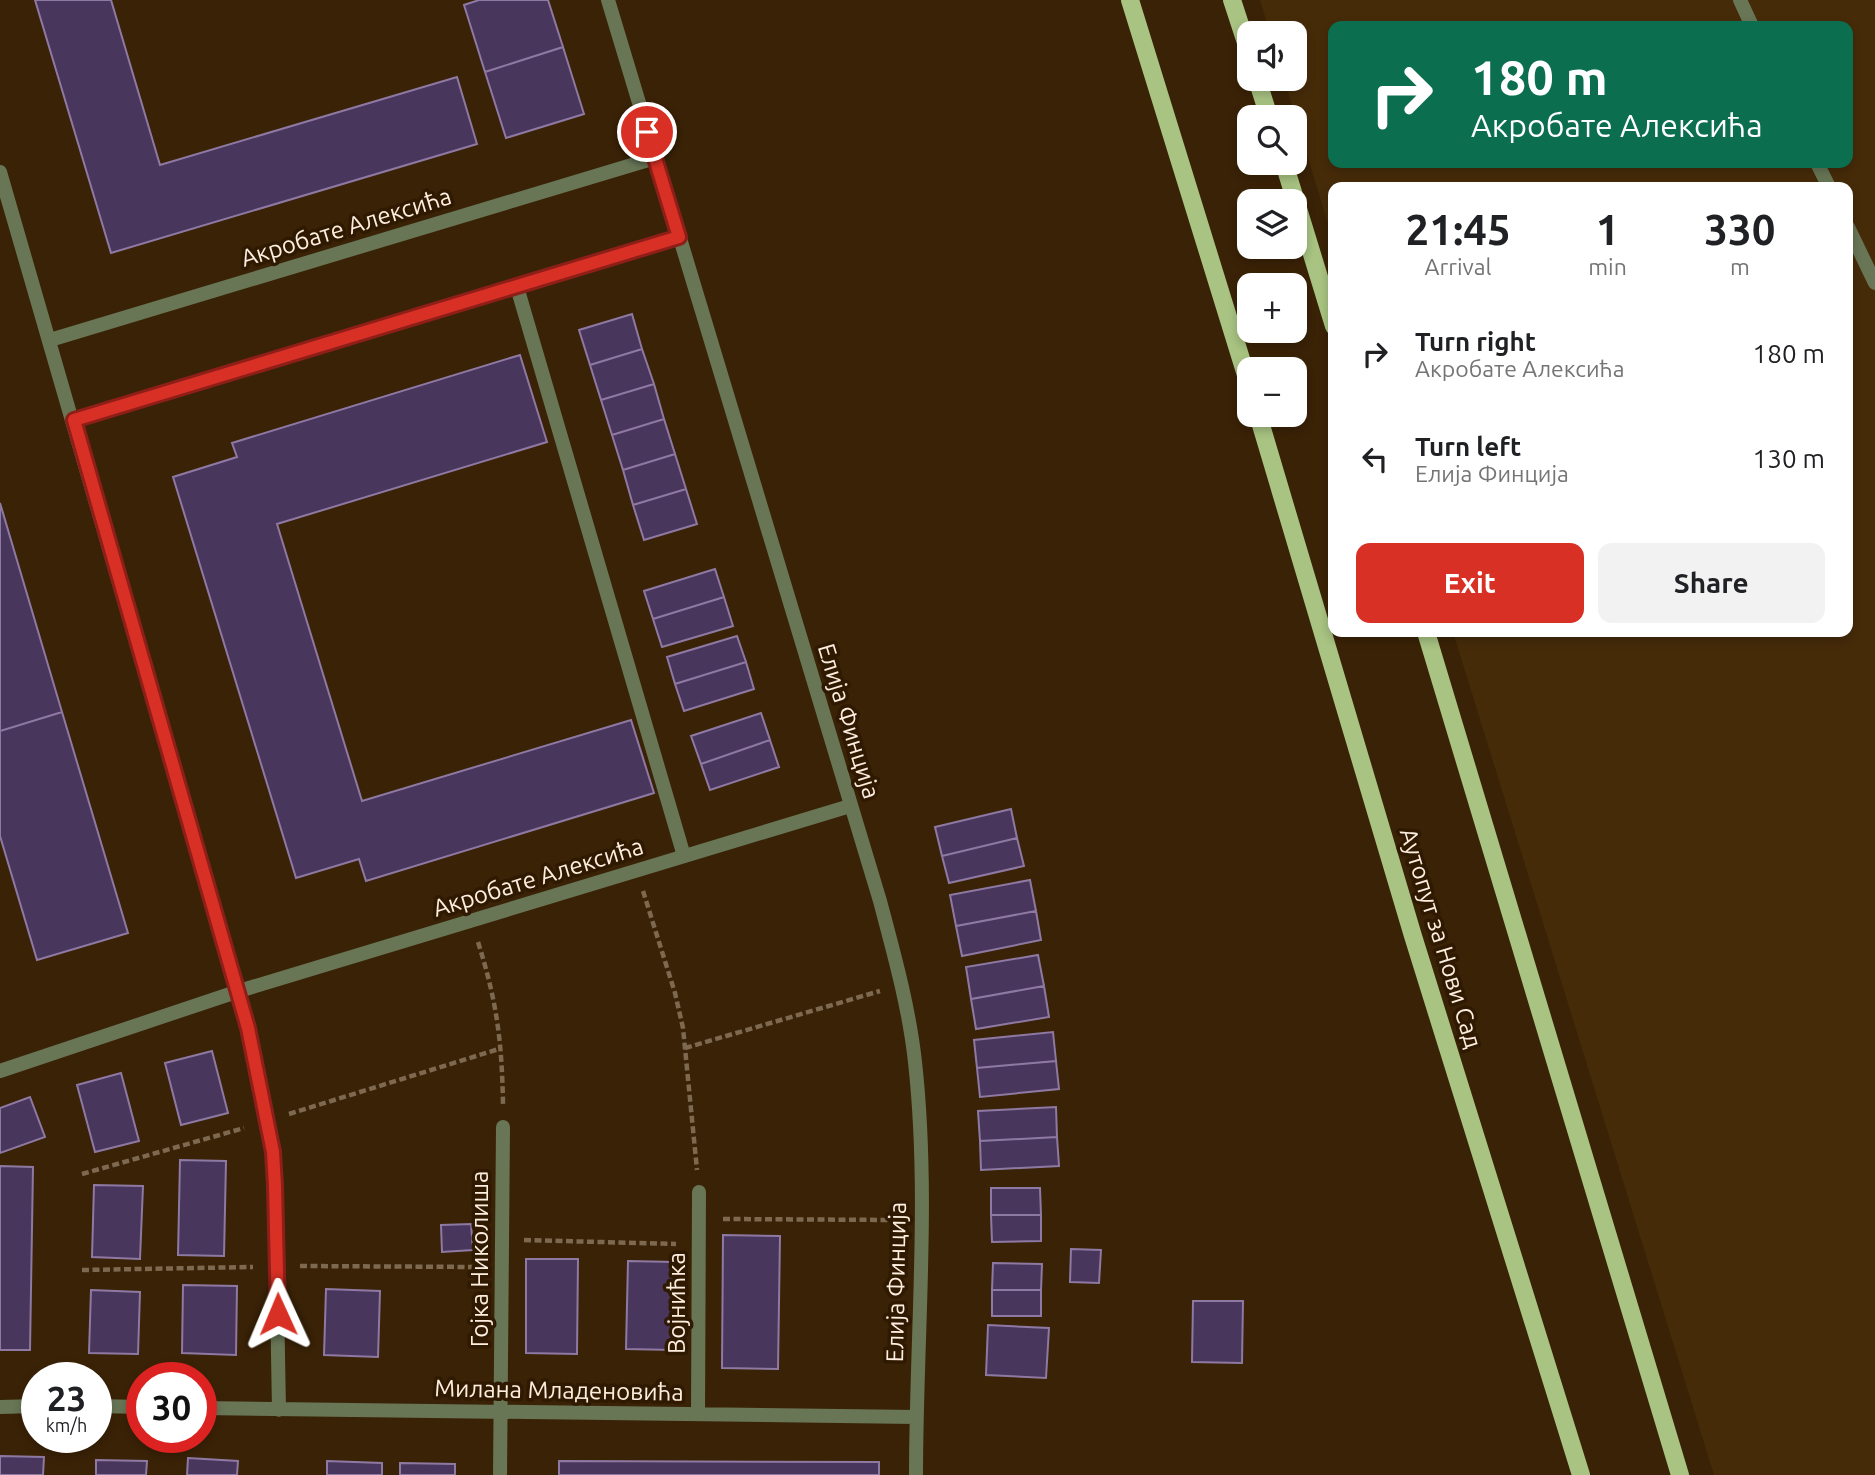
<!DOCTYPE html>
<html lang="en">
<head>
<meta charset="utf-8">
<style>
	body { margin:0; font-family:Ubuntu,sans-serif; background:#f2f2f2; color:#202124; height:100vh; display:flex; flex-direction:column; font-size:26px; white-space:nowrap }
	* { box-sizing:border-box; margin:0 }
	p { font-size:23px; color:#757577 }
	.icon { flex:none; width:38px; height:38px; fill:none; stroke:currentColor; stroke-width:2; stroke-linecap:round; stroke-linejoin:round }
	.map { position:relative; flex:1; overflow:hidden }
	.side { position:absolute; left:1328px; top:182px; width:525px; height:455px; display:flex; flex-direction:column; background:#fff; border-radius:14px; box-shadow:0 4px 10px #0003 }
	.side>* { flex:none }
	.banner { position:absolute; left:1328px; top:21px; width:525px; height:147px; border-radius:14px; box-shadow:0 4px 10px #0003; background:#0b6e4f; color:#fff; overflow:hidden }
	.fabs { position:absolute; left:1237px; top:21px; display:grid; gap:14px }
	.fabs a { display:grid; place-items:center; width:70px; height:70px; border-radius:14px; background:#fff; box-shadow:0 4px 10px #0003; font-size:35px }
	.speed { position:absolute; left:21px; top:1362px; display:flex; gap:14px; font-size:35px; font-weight:700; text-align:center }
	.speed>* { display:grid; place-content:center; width:91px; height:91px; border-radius:50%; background:#fff; box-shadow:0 4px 10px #0003; line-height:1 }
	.speed small { font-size:18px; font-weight:400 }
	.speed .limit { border:10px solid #d22; background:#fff; color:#111 }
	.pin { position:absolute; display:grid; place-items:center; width:60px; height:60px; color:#fff; margin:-30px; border:4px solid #fff; border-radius:50%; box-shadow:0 2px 7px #0007 }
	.me { position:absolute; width:77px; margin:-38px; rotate:359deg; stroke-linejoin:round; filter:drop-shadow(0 0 5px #0008) }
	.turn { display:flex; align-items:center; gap:24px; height:147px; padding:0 28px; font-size:32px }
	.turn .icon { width:91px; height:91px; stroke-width:2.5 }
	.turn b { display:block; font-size:49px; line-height:60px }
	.eta { display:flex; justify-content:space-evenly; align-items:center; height:119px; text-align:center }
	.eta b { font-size:42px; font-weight:700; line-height:49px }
	.action { display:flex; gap:14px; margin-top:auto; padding:14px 28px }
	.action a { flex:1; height:80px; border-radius:14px; background:#d93025; color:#fff; font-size:28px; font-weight:700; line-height:80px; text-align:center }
	.action a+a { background:#f2f2f2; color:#202124 }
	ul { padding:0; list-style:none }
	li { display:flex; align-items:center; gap:21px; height:105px; padding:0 28px }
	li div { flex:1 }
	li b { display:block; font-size:26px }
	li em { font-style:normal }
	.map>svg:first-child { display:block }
	.built { fill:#462b09; fill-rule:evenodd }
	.building { fill:#49365c; stroke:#8e79a3; stroke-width:2 }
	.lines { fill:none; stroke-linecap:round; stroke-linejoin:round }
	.path { stroke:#7d6850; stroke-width:4.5; stroke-dasharray:7 3.5; stroke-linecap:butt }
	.lane { stroke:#687656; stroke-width:14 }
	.street { stroke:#687656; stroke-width:14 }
	.primary { stroke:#a8c382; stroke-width:18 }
	.route-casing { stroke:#8d1f18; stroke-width:18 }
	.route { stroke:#d93025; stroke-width:12 }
	.labels { text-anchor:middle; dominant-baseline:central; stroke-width:7; stroke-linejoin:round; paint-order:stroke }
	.street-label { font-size:24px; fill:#feeedf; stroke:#2f1900 }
</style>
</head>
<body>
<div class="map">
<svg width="1875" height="1475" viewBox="0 0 1875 1475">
	<rect width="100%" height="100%" fill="#3a2206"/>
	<path class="built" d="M1260,0H1875V1475H1714L1453,632H1848V187H1334L1333,240L1284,79H1295V33H1270ZM1334,26H1848V163H1334Z"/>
	<path class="building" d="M35,0H111L160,165L457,77L477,144L111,253Z
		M479,0H548L563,47L485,72L464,5Z
		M563,47L584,114L506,138L485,72Z
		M632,314L642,349L590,365L579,330Z
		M642,349L654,384L601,400L590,365Z
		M520,355L547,442L277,524L362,801L631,720L654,793L366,881L359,859L296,878L173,477L237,457L232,443Z
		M654,384L664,419L612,435L601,400Z
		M664,419L675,454L623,470L612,435Z
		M675,454L686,489L633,505L623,470Z
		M686,489L697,524L644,540L633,505Z
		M0,503L62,712L0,731Z
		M715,569L724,597L653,619L644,591Z
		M724,597L733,626L662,647L653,619Z
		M737,636L746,662L675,684L667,657Z
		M746,662L754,689L684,711L675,684Z
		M62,712L128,933L37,960L0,836V731Z
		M761,713L770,740L701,764L691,736Z
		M770,740L779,767L710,790L701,764Z
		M1011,809L1017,838L942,856L935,827Z
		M1017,838L1024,866L949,883L942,856Z
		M1030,880L1036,911L956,926L950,895Z
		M1036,911L1041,940L962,956L956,926Z
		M1038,955L1044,986L971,999L966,967Z
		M1044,986L1049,1017L976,1029L971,999Z
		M1053,1032L1056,1061L977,1068L974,1040Z
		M212,1051L228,1113L181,1125L165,1063Z
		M1056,1061L1059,1089L980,1097L977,1068Z
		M121,1073L139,1141L95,1152L77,1085Z
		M30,1097L45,1137L0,1153V1108Z
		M1056,1107L1057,1137L980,1141L978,1111Z
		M1057,1137L1059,1166L981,1170L980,1141Z
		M180,1160L226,1161L224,1256L178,1255Z
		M0,1166L33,1167L30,1350H0Z
		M94,1185L143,1186L140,1259L92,1257Z
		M991,1188H1040L1041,1215H991Z
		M991,1215H1041V1241L992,1242Z
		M471,1224L473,1250L442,1252L441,1225Z
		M723,1235L780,1236L778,1369L722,1368Z
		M1071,1249L1101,1250L1099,1283L1070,1282Z
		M526,1259H578L577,1354L526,1353Z
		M628,1261L675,1262L674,1350L626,1349Z
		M993,1263L1042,1264L1041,1290H992Z
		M183,1285L237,1286L236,1355L182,1353Z
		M326,1289L380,1291L378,1357L324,1355Z
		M91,1290L140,1292L138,1354L89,1353Z
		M992,1290H1041V1316H992Z
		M1193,1301H1243L1242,1363L1192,1362Z
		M988,1325L1049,1328L1046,1378L986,1375Z
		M0,1456L44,1457L43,1475H0Z
		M188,1458L238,1461L237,1475H187Z
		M96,1460L147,1461L146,1475H96Z
		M327,1461L382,1463V1475H327Z
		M559,1461L879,1462V1475H559Z
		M400,1463L455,1464V1475H400Z"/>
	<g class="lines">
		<path class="path" d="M643,891L675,993L683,1028L697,1170
			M478,942C497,1002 502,1042 503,1105
			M685,1048L880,991
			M289,1114L502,1048
			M82,1174L244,1128
			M723,1219L899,1220
			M524,1240L676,1244
			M300,1266L480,1267
			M82,1270L253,1267"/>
		<path class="lane" d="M1740,0L1752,26
			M1817,163L1829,187
			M1848,227L1875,283
			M517,287L684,856
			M500,1475L503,1127"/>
		<path class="street" d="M608,0L880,901C894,954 909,1007 915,1062C930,1198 916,1338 916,1475
			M0,172L248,1028L273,1152L275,1186L279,1410
			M50,340L655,158
			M74,420L679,237
			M0,1071L239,991L850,806
			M96,1406L142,1407
			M0,1407L37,1406
			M201,1408L916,1417
			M698,1414L699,1192"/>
		<path class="primary" d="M1130,0L1250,388
			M1232,0L1250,55
			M1257,79L1269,117
			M1284,163L1334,326
			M1258,415L1413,936L1581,1475
			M1426,632L1680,1475"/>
	</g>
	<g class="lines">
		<g class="route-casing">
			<path id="route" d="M278,1314L275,1186L273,1152L248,1028L74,420L679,237L647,132"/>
		</g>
		<use href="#route" class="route"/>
	</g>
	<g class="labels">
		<g class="street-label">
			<text transform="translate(346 227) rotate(-17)">Акробате Алексића</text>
			<text transform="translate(849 721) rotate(73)">Елија Финција</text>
			<text transform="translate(538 877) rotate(-17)">Акробате Алексића</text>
			<text transform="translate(1441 938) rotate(73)">Аутопут за Нови Сад</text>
			<text transform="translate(479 1259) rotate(-90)">Гојка Николиша</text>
			<text transform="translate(896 1282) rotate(-89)">Елија Финција</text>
			<text transform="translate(676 1303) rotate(-90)">Војнићка</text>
			<text transform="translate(559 1390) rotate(1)">Милана Младеновића</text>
		</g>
	</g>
</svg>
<div class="fabs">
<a><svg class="icon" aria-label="sound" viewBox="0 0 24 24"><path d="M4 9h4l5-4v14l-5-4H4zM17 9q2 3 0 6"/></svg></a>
<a><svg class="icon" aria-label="search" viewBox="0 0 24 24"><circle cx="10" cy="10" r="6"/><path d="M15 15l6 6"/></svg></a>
<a><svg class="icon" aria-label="layers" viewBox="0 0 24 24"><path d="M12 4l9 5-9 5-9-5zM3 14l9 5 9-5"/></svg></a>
<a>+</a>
<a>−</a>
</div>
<div class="speed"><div>23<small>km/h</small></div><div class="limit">30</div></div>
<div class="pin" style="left:647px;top:132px;background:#d93025"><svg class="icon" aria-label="arrive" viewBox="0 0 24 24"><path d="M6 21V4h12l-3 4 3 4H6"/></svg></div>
<svg class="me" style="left:278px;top:1314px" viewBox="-20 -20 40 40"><path d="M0-17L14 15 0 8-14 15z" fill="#d93025" stroke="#fff" stroke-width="4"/></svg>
<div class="banner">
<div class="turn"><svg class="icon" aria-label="right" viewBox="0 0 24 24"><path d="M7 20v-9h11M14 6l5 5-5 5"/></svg><div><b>180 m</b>Акробате Алексића</div></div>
</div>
<section class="side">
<div class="eta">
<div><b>21:45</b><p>Arrival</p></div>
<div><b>1</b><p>min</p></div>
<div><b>330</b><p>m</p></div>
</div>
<ul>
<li><svg class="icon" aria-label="right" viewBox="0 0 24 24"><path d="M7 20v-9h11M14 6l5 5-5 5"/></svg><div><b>Turn right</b><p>Акробате Алексића</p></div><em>180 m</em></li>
<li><svg class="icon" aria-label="left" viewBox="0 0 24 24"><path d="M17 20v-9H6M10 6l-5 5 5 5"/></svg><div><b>Turn left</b><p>Елија Финција</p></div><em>130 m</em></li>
</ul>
<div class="action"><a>Exit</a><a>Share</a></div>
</section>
</div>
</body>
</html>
